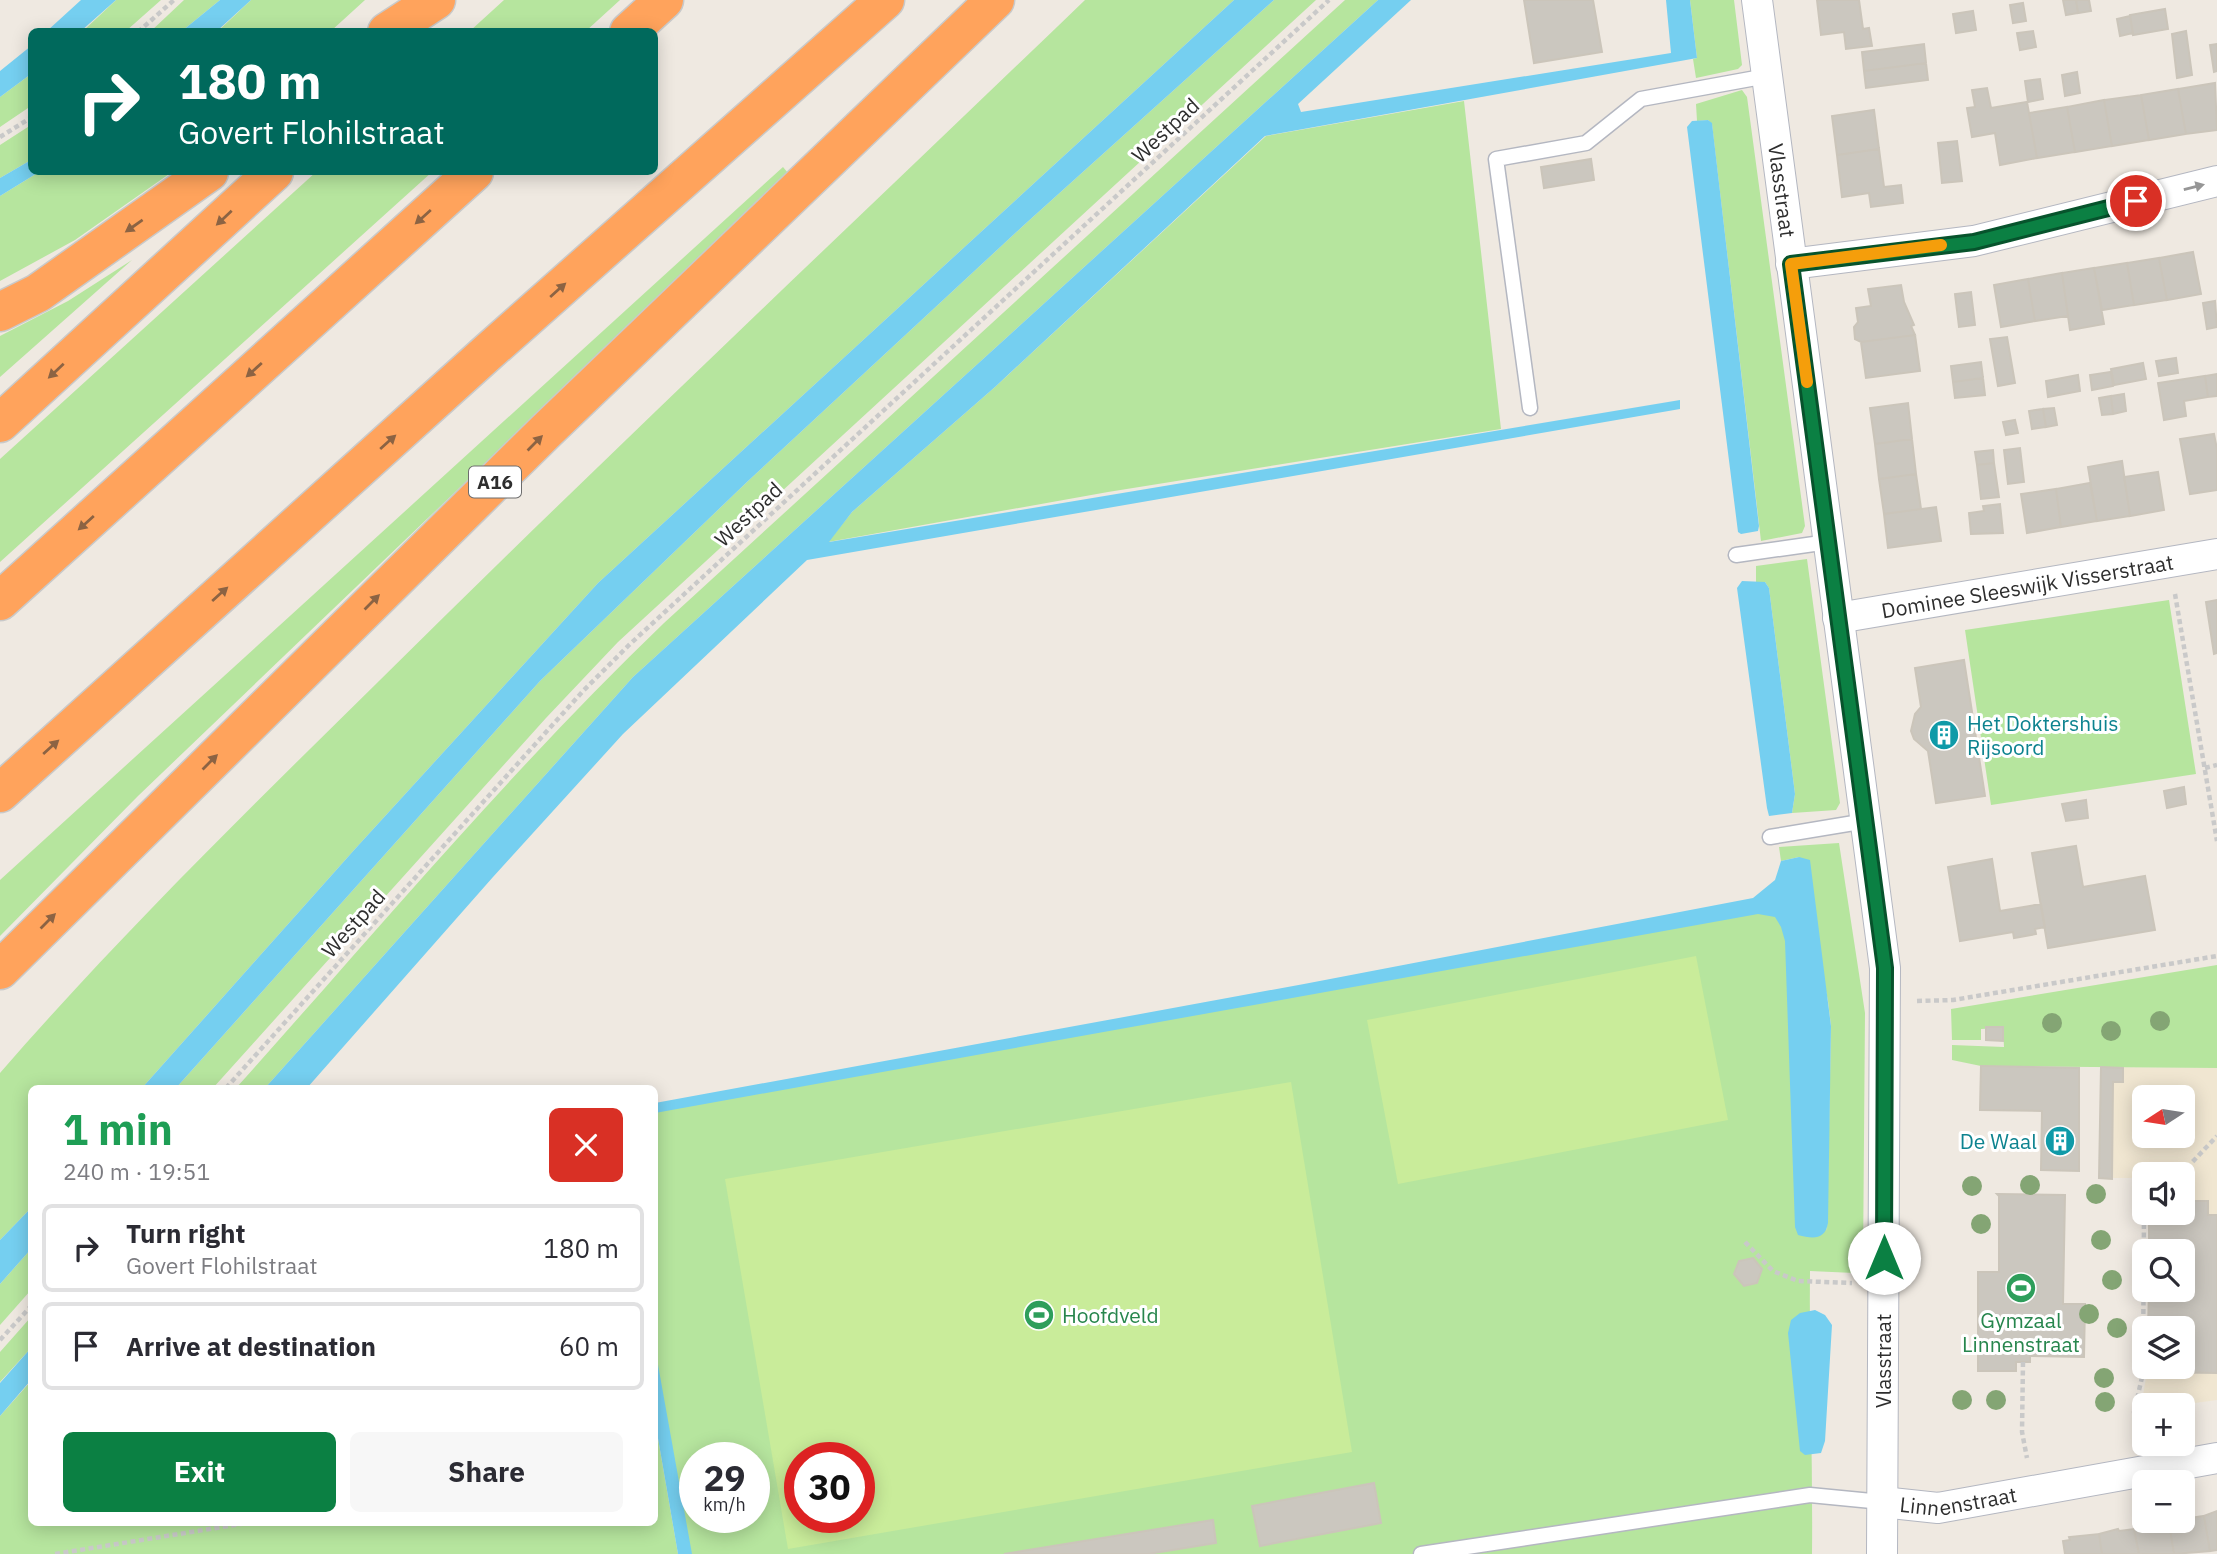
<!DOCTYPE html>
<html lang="en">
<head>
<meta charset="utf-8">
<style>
	body { margin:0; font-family:"IBM Plex Sans",sans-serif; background:#f7f7f7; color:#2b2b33; height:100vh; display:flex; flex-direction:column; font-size:26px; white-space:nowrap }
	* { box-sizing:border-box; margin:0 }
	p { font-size:23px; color:#7c7c81 }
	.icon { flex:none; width:38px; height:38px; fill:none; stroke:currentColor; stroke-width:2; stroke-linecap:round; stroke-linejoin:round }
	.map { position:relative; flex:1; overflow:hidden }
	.sheet { position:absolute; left:28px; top:1085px; width:630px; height:441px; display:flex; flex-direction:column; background:#fff; border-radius:10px; box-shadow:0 4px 18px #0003 }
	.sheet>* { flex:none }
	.guide { position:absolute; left:28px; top:28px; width:630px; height:147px; border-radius:10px; box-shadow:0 4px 18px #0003; background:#00695c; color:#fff; overflow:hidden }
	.needle { width:46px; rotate:258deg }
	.tools { position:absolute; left:2132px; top:1085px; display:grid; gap:14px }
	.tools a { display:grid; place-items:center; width:63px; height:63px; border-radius:10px; background:#fff; box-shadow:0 4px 18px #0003; font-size:35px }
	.speed { position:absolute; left:679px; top:1442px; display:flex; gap:14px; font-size:35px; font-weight:700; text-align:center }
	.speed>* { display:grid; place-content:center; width:91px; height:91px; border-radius:50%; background:#fff; box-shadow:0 4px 18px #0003; line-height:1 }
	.speed small { font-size:18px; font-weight:400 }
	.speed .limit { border:10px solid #d22; background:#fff; color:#111 }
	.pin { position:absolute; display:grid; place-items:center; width:60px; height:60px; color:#fff; margin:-30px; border:4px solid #fff; border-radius:50%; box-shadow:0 2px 7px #0007 }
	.me { position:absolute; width:77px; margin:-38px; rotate:0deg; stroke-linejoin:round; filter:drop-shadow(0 0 5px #0008) }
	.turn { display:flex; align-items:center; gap:24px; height:147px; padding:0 35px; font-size:32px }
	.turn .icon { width:91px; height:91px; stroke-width:2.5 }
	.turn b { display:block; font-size:49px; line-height:60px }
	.round { display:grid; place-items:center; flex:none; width:74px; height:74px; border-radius:10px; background:#f7f7f7 }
	.headline { display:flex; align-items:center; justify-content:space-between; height:119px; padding:0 35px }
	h1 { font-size:42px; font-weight:800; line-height:52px; color:#1e9e55 }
	.primary-button { display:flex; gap:14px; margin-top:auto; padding:14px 35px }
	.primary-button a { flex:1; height:80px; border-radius:10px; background:#0b8043; color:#fff; font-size:28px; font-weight:800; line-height:80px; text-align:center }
	.primary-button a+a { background:#f7f7f7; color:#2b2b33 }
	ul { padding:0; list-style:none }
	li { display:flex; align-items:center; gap:21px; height:88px; margin:0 14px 10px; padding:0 21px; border:4px solid #e1e1e2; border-radius:10px }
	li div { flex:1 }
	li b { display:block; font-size:26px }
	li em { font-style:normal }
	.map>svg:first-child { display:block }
	.education { fill:#f0e6d1; fill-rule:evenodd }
	.green { fill:#b6e59e; fill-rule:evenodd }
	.pitch { fill:#c9ec9a; fill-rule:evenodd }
	.water { fill:#75cff0 }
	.building { fill:#cbc7bf; stroke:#cbc5ba; stroke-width:2 }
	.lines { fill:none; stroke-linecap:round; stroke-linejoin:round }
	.service-casing { stroke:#b4b7c1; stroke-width:17 }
	.minor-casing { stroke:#b4b7c1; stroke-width:32 }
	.motorway-casing { stroke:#c9c9c9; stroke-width:41 }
	.path { stroke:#c9c9c9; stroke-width:4.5; stroke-dasharray:5 3.5; stroke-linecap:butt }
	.service { stroke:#fff; stroke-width:14 }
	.minor { stroke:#fff; stroke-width:30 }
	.motorway { stroke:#ffa35c; stroke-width:38 }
	.tree { fill:#84a574 }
	.oneway { fill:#969696 }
	.oneway2 { fill:#8c6343 }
	.route-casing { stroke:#07532c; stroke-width:18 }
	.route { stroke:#0b8043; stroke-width:12 }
	.slow { stroke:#f59e0b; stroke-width:12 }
	.labels { text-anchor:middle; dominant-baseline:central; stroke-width:6; stroke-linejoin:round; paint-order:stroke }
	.shield { fill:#fff; stroke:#6d6d6d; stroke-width:2 }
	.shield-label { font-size:19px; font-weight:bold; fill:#2e2e2e }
	.street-label { font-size:21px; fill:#2e2e2e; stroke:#fff }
	.culture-label { font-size:21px; fill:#0d838f; stroke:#fff; text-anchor:start }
	.leisure-label { font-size:21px; fill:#27864d; stroke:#fff; text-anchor:start }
</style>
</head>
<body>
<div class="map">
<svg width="2217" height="1554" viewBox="0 0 2217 1554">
	<rect width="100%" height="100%" fill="#efe9e1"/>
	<path class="education" d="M2101,1067L2217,1068V1400L2180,1405H2144V1411L2140,1412L2148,1367H2182V1328H2148L2149,1290H2182V1251H2149V1215L2135,1214V1178H2099ZM2144,1097H2182V1136H2144ZM2144,1174H2182V1213H2144Z"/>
	<path class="green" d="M116,0H161L126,31L82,32Z
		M184,0H220L182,31L150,32Z
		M251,0H365L331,31L217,32Z
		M504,0H620L586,31H470Z
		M1085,0H1234L598,583L355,849L142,1088H32L31,1208L0,1240V1073C119,936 249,809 378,682C611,451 849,227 1085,0Z
		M1274,0H1316L618,642L546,718L213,1088H176L540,681L748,481L1024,225Z
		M1345,0H1378L633,677L265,1088H236C376,932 512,769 664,623Z
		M1690,0H1734L1742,65L1738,69L1696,78L1693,59L1697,58Z
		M31,74V106L0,127V97Z
		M1742,90L1747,97L1805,526L1802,533L1761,541L1712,124L1708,120L1697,121L1696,104Z
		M1464,101L1501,429L1108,492L828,542L852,512L995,387L1266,136Z
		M31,125V160L0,178V145Z
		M783,167L788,173L138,796L0,936V880Z
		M39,172H172L75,240L0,281V196Z
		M316,172H432L0,562V459Z
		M132,260L0,377V336L68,301Z
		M1807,559L1840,803L1836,810L1792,813L1795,794L1769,588L1765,582H1756V566Z
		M2169,600L2196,774L1991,805L1965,630Z
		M1839,843L1865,1013L1863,1264L1862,1269L1854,1273L1810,1271C1809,1366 1813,1460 1812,1554H685L655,1383L654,1107L1791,901L1827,1231L1831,1026L1828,1001L1799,857L1781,861L1779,847ZM695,1458H754V1517H695ZM800,1458H859V1517H800Z
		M2217,965V1068L1981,1066L1952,1060V1045L2004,1047L2003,1028L1981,1029V1040H1952L1951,1009Z
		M31,1249V1290L0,1325V1284Z
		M31,1317V1348L0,1382V1352Z
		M31,1381L32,1522H654L655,1421L678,1554H0V1416Z"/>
	<path class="pitch" d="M1696,956L1728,1120L1398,1184L1367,1020Z
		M1291,1082L1352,1452L788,1549L725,1179ZM800,1458H859V1517H800Z"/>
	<path class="water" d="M81,0H116L81,31H47Z
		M220,0H251L217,31H182Z
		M1234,0H1274L1024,225L748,481L540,681L176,1088H142L355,849L598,583Z
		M1378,0H1411L1298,104L1301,112L1671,53L1666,0H1690L1697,58L1265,136L995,387L852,512L829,542L1680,400V409L807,560L623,734L493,877L307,1088H265L633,677Z
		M31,46V74L0,97V71Z
		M1708,120L1712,123L1759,526L1758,531L1741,534L1738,532L1687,127L1692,121Z
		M31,160L32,172H39L0,196V178Z
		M1742,581L1765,582L1769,588L1795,794L1792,813L1769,816L1767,808L1737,588Z
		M1799,857L1810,860L1831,1026L1828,1223C1825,1240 1813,1239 1798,1235L1795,1227L1785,941L1781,927L1775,917L1758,914L655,1113V1103L1304,984L1753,898L1775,880L1781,861Z
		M31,1208V1249L0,1284V1240Z
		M1815,1310L1825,1315L1832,1325L1825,1441L1821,1453L1805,1455L1800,1451L1788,1333L1791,1320L1800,1313Z
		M31,1348V1380L0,1416V1383Z
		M654,1348H655L692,1554H678L655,1421Z"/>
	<path class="building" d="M1524,0H1593L1602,52L1534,63Z
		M1817,0H1859L1863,29L1869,28L1872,46L1846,49L1844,32L1821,35Z
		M2063,0H2076L2078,13L2066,15Z
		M2076,0H2089L2091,11L2078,13Z
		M2023,3L2026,21L2013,23L2010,5Z
		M2165,9L2168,29L2133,35L2130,15Z
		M1973,11L1976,30L1956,33L1953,14Z
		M2130,16L2133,33L2120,36L2117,19Z
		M2033,31L2036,47L2020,50L2017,33Z
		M2186,31L2192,75L2177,78L2172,34Z
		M1924,44L1926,63L1864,71L1862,52Z
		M2217,44V71L2214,72L2210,45Z
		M1926,63L1928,80L1866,88L1864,71Z
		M2077,72L2080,93L2065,96L2062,75Z
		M2040,79L2043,99L2028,102L2025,81Z
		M2215,83L2217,130L2186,134L2178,89Z
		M1987,88L1991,108L2027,102L2037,158L2000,165L1995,133L1972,137L1967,108L1975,107L1972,90Z
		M2178,89L2186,134L2149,140L2141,95Z
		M2141,95L2149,140L2112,146L2104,100Z
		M2104,100L2112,146L2075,152L2067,107Z
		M2067,107L2075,152L2037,158L2029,113Z
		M1874,110L1879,149L1837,155L1832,116Z
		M1957,141L1962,181L1942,183L1938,143Z
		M1879,149L1884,187L1901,185L1903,203L1871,207L1869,193L1842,197L1837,155Z
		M1591,159L1594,180L1544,188L1541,167Z
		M2193,252L2201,294L2167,300L2159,258Z
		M2159,258L2167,300L2134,305L2127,263Z
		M2127,263L2134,305L2102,310L2094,268Z
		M2094,268L2104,324L2070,330L2062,273Z
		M2062,273L2068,316L2035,321L2028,279Z
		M2028,279L2035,321L2001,327L1994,285Z
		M1901,285L1904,302L1914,325L1911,326L1915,335L1861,342L1855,339L1854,327L1858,322L1856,308L1871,306L1868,289Z
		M1971,292L1975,325L1959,327L1955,294Z
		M2215,301L2217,327L2207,329L2203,303Z
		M1915,335L1920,371L1866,378L1861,342Z
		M2007,337L2015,383L1998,386L1990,339Z
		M2176,358L2178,373L2159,376L2156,361Z
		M1981,362L1983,378L1953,382L1951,366Z
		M2143,363L2146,379L2114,385L2111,369Z
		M2111,372L2113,386L2092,390L2090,375Z
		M2217,374V396L2208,397L2205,376Z
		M2078,375L2080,391L2048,397L2046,381Z
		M2205,376L2208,397L2184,401L2186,416L2164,420L2158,383Z
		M1983,378L1985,395L1955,398L1953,382Z
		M2124,394L2126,411L2113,414L2111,396Z
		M2111,396L2113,414L2102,415L2099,398Z
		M1908,403L1912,439L1875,444L1870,408Z
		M2054,408L2057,425L2046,427L2043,409Z
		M2043,409L2046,427L2032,429L2029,411Z
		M2015,420L2018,433L2006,435L2003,422Z
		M2214,434L2217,449V490L2190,494L2180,439Z
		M1912,439L1916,474L1879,479L1875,444Z
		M2020,448L2024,482L2008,484L2004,450Z
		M1993,450L1994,463L1977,465L1975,452Z
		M2122,461L2130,516L2097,521L2088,467Z
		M1994,463L1999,497L1981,499L1977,465Z
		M2158,472L2164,510L2130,516L2124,477Z
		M1916,474L1921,509L1884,514L1879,479Z
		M2090,483L2097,521L2061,527L2056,489Z
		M2056,489L2061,527L2027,533L2021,494Z
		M2000,504L2003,533L1971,534L1969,513L1984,511L1983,506Z
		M1936,507L1941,541L1888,548L1884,514Z
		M2217,600V653L2214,654L2206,602Z
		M1964,660L1985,796L1936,803L1928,751L1914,739L1911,731L1915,714L1921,707L1915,668Z
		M2184,787L2186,804L2167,808L2164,791Z
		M2086,800L2088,818L2066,821L2062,804Z
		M2076,846L2083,887L2145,876L2155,930L2048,948L2032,853Z
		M1992,859L2000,911L2041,904L2045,927L2035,929L2036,934L2014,938L2013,932L1960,941L1948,867Z
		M1986,1027H2003V1041L1986,1040Z
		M1981,1066L2079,1068V1171L2041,1170L2042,1111L1980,1110Z
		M2101,1067L2123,1068V1082H2113L2112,1179L2099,1178Z
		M1997,1194L2065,1195L2063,1304H2085L2084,1357L2030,1356V1362H2016V1371H1978V1272H1999V1196Z
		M2182,1201H2208V1215H2217V1373L2148,1372V1367H2182V1328H2148L2149,1290H2182V1251H2149V1214L2182,1213Z
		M1753,1258L1762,1269L1757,1283L1744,1286L1734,1274L1739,1261Z
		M1374,1483L1381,1523L1260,1546L1252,1506Z
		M2217,1511V1550L2210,1551L2204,1516Z
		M2189,1516L2190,1518L2204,1516L2210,1551L2174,1554L2169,1523L2182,1521V1517Z
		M1213,1520L1216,1543L1148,1554H1004Z
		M2154,1523L2155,1525L2169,1523L2174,1554H2139L2134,1529L2140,1527V1525Z
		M2118,1529L2119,1531L2134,1529L2139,1554H2102L2099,1534Z
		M2099,1534L2102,1554H2065L2063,1541L2070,1540L2069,1537Z"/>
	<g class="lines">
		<g class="service-casing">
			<path id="service" d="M1530,408L1496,159L1586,143L1641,99L1767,76
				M1736,555L1828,542
				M1770,837L1866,821
				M1421,1554L1810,1495L1882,1502"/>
		</g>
		<g class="minor-casing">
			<g id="minor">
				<path id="s1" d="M1757,0L1885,968L1882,1554"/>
				<path d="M1791,264L1974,241L2217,181"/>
				<path id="s2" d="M1838,618L2217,554"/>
				<path id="s3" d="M1882,1502L1938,1508L2217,1458"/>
			</g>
		</g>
		<g class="motorway-casing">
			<path id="motorway" d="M387,32L436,0
				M629,32L664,0
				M0,312L38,293L209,172
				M0,423L274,172
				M0,601L474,172
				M0,793L486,354L885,0
				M0,970L545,432L995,0"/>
		</g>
		<path class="path" d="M138,32L174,0
			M0,137L32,117
			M2175,594L2217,841
			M2205,768L2217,765
			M1917,1001L1953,1000L2217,956
			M226,1088L583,691L629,645L1329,0
			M2181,1174L2217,1136
			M1745,1242L1773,1271L1798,1281L1852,1283
			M0,1340L32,1305
			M2023,1362L2022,1432L2027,1458
			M2139,1440L2134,1412L2143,1373L2144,1212
			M55,1554L253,1522"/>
		<use href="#service" class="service"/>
		<use href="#minor" class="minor"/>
		<use href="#motorway" class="motorway"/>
	</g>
	<g class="tree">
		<circle cx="2160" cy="1021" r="10"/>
		<circle cx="2052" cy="1023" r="10"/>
		<circle cx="2111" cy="1031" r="10"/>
		<circle cx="2030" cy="1185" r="10"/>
		<circle cx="1972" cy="1186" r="10"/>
		<circle cx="2096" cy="1194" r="10"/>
		<circle cx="1981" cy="1224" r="10"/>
		<circle cx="2101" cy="1240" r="10"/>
		<circle cx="2112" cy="1280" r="10"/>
		<circle cx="2089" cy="1314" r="10"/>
		<circle cx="2117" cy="1328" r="10"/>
		<circle cx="2104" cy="1378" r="10"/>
		<circle cx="1962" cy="1400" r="10"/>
		<circle cx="1996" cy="1400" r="10"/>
		<circle cx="2105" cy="1402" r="10"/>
	</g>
	<defs><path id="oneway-solid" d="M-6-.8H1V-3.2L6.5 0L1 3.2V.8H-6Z" transform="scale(1.75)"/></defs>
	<use class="oneway" href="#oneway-solid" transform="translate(2194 187) rotate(-14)"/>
	<g class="oneway2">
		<use href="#oneway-solid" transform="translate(423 217) rotate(138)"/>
		<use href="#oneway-solid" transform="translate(224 218) rotate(137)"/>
		<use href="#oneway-solid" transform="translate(134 226) rotate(145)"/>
		<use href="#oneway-solid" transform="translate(558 290) rotate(-42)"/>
		<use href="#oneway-solid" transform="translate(254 370) rotate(138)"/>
		<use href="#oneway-solid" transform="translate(56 371) rotate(137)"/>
		<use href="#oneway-solid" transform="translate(388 442) rotate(-42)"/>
		<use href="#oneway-solid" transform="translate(535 443) rotate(-45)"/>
		<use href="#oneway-solid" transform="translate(86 523) rotate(138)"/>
		<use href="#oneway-solid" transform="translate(220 594) rotate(-42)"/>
		<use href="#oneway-solid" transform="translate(372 602) rotate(-45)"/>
		<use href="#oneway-solid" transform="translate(51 747) rotate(-42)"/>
		<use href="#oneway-solid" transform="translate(210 762) rotate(-45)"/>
		<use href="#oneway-solid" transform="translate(48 921) rotate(-45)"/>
	</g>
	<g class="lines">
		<g class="route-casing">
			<path id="route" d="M1884,1258L1885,968L1791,264L1974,242L2136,201"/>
		</g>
		<use href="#route" class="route"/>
		<path class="slow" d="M1807,382L1791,264L1941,245"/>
	</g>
	<defs>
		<g id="building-disc" transform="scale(1.575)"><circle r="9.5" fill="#0f9aa8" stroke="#fff"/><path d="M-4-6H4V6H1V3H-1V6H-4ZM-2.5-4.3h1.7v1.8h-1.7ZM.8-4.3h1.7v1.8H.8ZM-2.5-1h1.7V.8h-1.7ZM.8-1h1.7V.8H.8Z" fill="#fff"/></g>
		<g id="stadium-disc" transform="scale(1.575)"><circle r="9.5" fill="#2e9e5b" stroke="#fff"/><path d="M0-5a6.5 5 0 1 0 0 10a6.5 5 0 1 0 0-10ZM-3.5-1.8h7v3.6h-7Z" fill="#fff"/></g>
	</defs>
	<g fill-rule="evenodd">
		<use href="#building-disc" x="1944" y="735"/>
		<use href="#building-disc" x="2060" y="1141"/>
		<use href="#stadium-disc" x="2021" y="1288"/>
		<use href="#stadium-disc" x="1039" y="1315"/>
	</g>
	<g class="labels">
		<rect class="shield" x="469" y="466.5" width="52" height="31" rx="5"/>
		<g class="shield-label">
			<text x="495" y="482">A16</text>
		</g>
		<g class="street-label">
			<text transform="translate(1165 130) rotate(-43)">Westpad</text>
			<text stroke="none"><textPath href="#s1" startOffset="192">Vlasstraat</textPath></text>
			<text transform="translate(748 514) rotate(-43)">Westpad</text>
			<text stroke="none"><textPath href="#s2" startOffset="192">Dominee Sleeswijk Visserstraat</textPath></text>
			<text transform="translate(353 923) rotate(-48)">Westpad</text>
			<text transform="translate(1883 1361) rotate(-90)">Vlasstraat</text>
			<text stroke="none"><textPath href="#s3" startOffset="77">Linnenstraat</textPath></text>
		</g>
		<g class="culture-label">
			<text x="1967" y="723">Het Doktershuis<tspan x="1967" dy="24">Rijsoord</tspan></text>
			<text x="2037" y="1141" text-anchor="end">De Waal</text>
		</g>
		<g class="leisure-label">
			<text x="1062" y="1315">Hoofdveld</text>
			<text x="2021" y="1320" text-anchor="middle">Gymzaal<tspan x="2021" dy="24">Linnenstraat</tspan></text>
		</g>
	</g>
</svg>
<div class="tools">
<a><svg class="needle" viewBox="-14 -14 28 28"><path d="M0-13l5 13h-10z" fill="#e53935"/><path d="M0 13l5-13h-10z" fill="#7c7c81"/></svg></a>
<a><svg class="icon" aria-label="sound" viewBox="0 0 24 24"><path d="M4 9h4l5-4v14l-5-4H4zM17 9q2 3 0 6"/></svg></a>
<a><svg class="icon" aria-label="search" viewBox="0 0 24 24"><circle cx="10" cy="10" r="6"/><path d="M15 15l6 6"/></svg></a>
<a><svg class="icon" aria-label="layers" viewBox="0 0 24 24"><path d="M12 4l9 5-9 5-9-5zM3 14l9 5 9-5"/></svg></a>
<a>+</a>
<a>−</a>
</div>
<div class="speed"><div>29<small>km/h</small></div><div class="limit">30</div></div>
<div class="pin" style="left:2136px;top:201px;background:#d93025"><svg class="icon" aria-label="arrive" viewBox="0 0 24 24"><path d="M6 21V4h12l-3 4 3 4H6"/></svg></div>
<svg class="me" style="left:1884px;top:1258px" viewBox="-20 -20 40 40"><circle r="19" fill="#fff"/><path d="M0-13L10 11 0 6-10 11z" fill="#0b8043"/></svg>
<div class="guide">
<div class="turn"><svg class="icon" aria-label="right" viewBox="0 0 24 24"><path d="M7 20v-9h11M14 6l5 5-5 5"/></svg><div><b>180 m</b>Govert Flohilstraat</div></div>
</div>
<section class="sheet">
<div class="headline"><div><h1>1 min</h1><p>240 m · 19:51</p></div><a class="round" style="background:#d93025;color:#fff"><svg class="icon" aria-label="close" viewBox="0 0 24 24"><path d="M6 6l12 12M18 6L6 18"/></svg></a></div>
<ul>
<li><svg class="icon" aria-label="right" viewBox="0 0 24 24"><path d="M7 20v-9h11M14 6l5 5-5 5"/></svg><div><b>Turn right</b><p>Govert Flohilstraat</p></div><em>180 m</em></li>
<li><svg class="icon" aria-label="arrive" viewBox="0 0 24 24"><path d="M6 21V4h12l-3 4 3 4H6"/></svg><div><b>Arrive at destination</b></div><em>60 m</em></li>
</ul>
<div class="primary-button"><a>Exit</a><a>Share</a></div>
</section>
</div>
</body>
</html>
